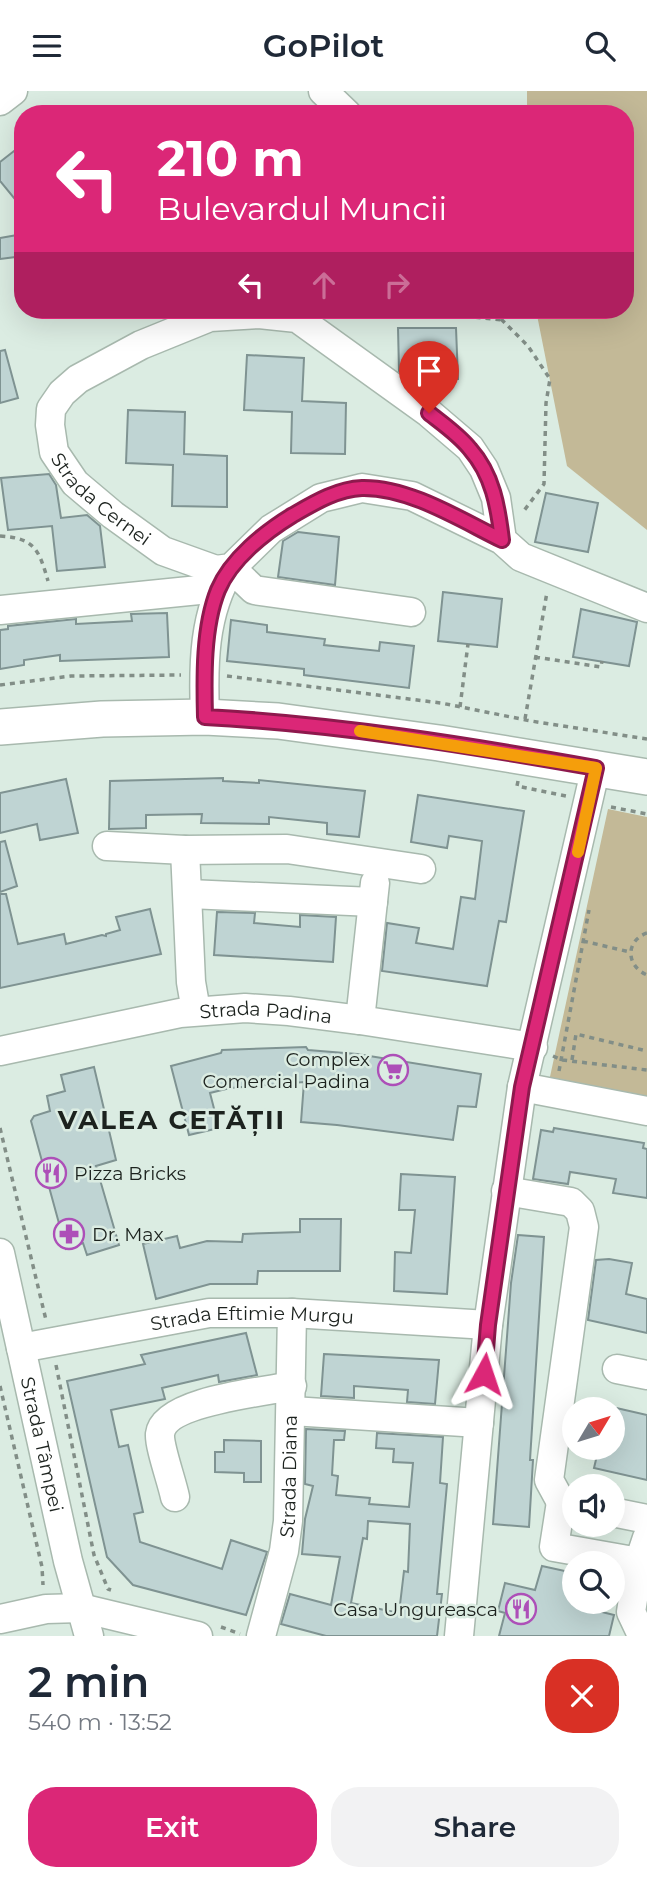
<!DOCTYPE html>
<html lang="en">
<head>
<meta charset="utf-8">
<style>
	body { margin:0; font-family:Montserrat,sans-serif; background:#f2f2f3; color:#1f2937; height:100vh; display:flex; flex-direction:column; font-size:26px; white-space:nowrap }
	* { box-sizing:border-box; margin:0 }
	p { font-size:23px; color:#747a83 }
	.icon { flex:none; width:38px; height:38px; fill:none; stroke:currentColor; stroke-width:2; stroke-linecap:round; stroke-linejoin:round }
	.map { position:relative; height:1545px; overflow:hidden }
	.details { display:flex; flex-direction:column; background:#fff; flex:1 }
	.details>* { flex:none }
	.guide { position:absolute; left:14px; top:14px; width:620px; height:214px; border-radius:28px; box-shadow:0 7px 28px #0002; background:#db2777; color:#fff; overflow:hidden }
	.needle { width:46px; rotate:52deg }
	.buttons { position:absolute; left:562px; top:1306px; display:grid; gap:14px }
	.buttons a { display:grid; place-items:center; width:63px; height:63px; border-radius:50%; background:#fff; box-shadow:0 7px 28px #0002; font-size:35px }
	.pin { position:absolute; display:grid; place-items:center; width:60px; height:60px; color:#fff; margin:-72px -30px; border-radius:50% 50% 50% 0; rotate:-45deg; box-shadow:0 0 7px #0007 }
	.pin .icon { rotate:45deg }
	.me { position:absolute; width:77px; margin:-38px; rotate:5deg; stroke-linejoin:round; filter:drop-shadow(0 0 5px #0008) }
	.turn { display:flex; align-items:center; gap:24px; height:147px; padding:0 28px; font-size:32px }
	.turn .icon { width:91px; height:91px; stroke-width:2.5 }
	.turn b { display:block; font-size:49px; line-height:60px }
	.lanes { display:flex; align-items:center; height:66px; padding:0 28px; background:#0003; justify-content:center; gap:35px; direction:ltr }
	.lanes .off { opacity:.35 }
	.round { display:grid; place-items:center; flex:none; width:74px; height:74px; border-radius:28px; background:#f2f2f3 }
	.head { display:flex; align-items:center; justify-content:space-between; height:119px; padding:0 28px }
	h1 { font-size:42px; font-weight:600; line-height:52px }
	.primary-button { display:flex; gap:14px; margin-top:auto; padding:14px 28px }
	.primary-button a { flex:1; height:80px; border-radius:28px; background:#db2777; color:#fff; font-size:28px; font-weight:600; line-height:80px; text-align:center }
	.primary-button a+a { background:#f2f2f3; color:#1f2937 }
	header { display:flex; justify-content:space-between; align-items:center; height:91px; padding:0 28px; background:#fff; font-size:32px; font-weight:600 }
	.map>svg:first-child { display:block }
	.green { fill:#c3b997 }
	.building { fill:#bfd4d3; stroke:#7f9392; stroke-width:2; fill-rule:evenodd }
	.lines { fill:none; stroke-linecap:round; stroke-linejoin:round }
	.minor-casing { stroke:#a8b9ae; stroke-width:31 }
	.major-casing { stroke:#a8b9ae; stroke-width:38 }
	.path { stroke:#828e87; stroke-width:3.5; stroke-dasharray:5 5; stroke-linecap:butt }
	.minor { stroke:#fff; stroke-width:28 }
	.major { stroke:#fff; stroke-width:35 }
	.route-casing { stroke:#8e194d; stroke-width:18 }
	.route { stroke:#db2777; stroke-width:12 }
	.slow { stroke:#f59e0b; stroke-width:12 }
	.labels { text-anchor:middle; dominant-baseline:central; stroke-width:5; stroke-linejoin:round; paint-order:stroke }
	.street-label { font-size:19px; fill:#1c221e; stroke:#dbece2 }
	.poi-label { font-size:19px; fill:#1c221e; stroke:#dbece2; text-anchor:end }
	.district-label { font-size:26px; font-weight:bold; letter-spacing:2px; fill:#1c221e; stroke:#dbece2 }
</style>
</head>
<body>
<header><svg class="icon" aria-label="menu" viewBox="0 0 24 24"><path d="M4 6h16M4 12h16M4 18h16"/></svg>GoPilot<svg class="icon" aria-label="search" viewBox="0 0 24 24"><circle cx="10" cy="10" r="6"/><path d="M15 15l6 6"/></svg></header>
<div class="map">
<svg width="647" height="1545" viewBox="0 0 647 1545">
	<rect width="100%" height="100%" fill="#dbece2"/>
	<path class="green" d="M527,0H647V439L567,375L536,219H625V23H527Z
		M608,718L647,726V1015L548,995Z"/>
	<path class="building" d="M23,53V118L0,90V71Z
		M23,143V165L0,168V147Z
		M398,237H456L458,288L411,289L399,280Z
		M5,259L18,307L0,312V260Z
		M247,264L304,267L302,310L346,312L345,363L291,362L292,321L244,319Z
		M128,319L185,321L184,363L227,365V416L172,415L173,374L126,372Z
		M49,383L56,394L61,427L87,424L100,435L105,476L57,480L52,435L8,439L1,387Z
		M546,402L598,412L588,461L535,451Z
		M298,441L339,446L335,494L278,486L283,450Z
		M443,501L502,508L497,556L438,550Z
		M581,518L637,531L629,575L573,566Z
		M167,522L169,566L60,570V564L24,569V574L0,578V539L8,538V535L76,528V533L132,530L131,523Z
		M231,529L267,534V541L325,548L324,554L379,560L380,551L414,555L409,597L304,584V578L227,570Z
		M223,687V690L259,692V689L365,700L359,746L327,743V732L269,726V733L201,732L202,723L146,724V737L109,738L110,690Z
		M66,688L78,742L40,749L37,733L0,742V702Z
		M418,704L524,720L506,831L499,830L487,895L382,880L387,832L419,837L416,852L453,858L461,806L475,808L482,750L449,745L447,757L411,751Z
		M5,750L17,795L0,801V751Z
		M0,803H6L18,853L64,843L66,853L102,844L106,845V843L120,839L116,826L150,818L161,863L0,897Z
		M217,821L255,822L254,832L300,836V824L336,826L333,871L214,864Z
		M306,956L308,959L357,963L481,983L476,1016L458,1015L453,1049L337,1034L301,1031L304,991L230,997L210,1002L219,1037L189,1044L171,975L221,962L222,959Z
		M94,976L116,1069L96,1075L119,1154L87,1164L83,1152L66,1158L31,1030L34,1025L50,1020L47,1005L65,1000L61,984Z
		M554,1037L644,1052L643,1057L647,1058V1107L613,1102L616,1088L570,1081L568,1093L533,1088L541,1039L553,1041Z
		M401,1083L455,1086L447,1203L394,1200L395,1161L411,1162L415,1119H399Z
		M300,1128H341L340,1180H258L257,1193H210L156,1208L143,1153L177,1145L180,1157L207,1150L242,1151L243,1143L300,1141Z
		M518,1144L544,1146L530,1369H533L529,1436L493,1433L511,1192Z
		M609,1168L632,1172L626,1203L647,1208V1242L588,1229L596,1169Z
		M246,1242L257,1284L219,1291L218,1284L162,1297L165,1308L111,1319L119,1356L128,1354L143,1421L134,1423L140,1451L222,1478L231,1449L267,1461L246,1524L133,1494L107,1466L67,1290L145,1273L141,1264Z
		M324,1263L439,1269L435,1313L407,1311L408,1299L354,1295V1307L321,1305Z
		M612,1316L647,1324V1389L594,1377L599,1356H612Z
		M306,1338L345,1340L344,1349H334L332,1384L338,1385L336,1404L370,1407L369,1413L409,1416L413,1372L393,1371L394,1358L376,1357L377,1342L443,1346L440,1392L447,1393L437,1503H442L437,1545H326L281,1533L290,1503L331,1514L340,1466L302,1463L305,1428L313,1395L305,1393ZM368,1430L410,1433L408,1481L404,1480L399,1522L351,1512L363,1447L367,1448Z
		M224,1349L261,1350V1391H244V1382L215,1381V1361H224Z
		M542,1475L574,1482V1514L614,1524L609,1545H499L505,1522L498,1520L505,1492L535,1499Z"/>
	<g class="lines">
		<g class="minor-casing">
			<g id="minor">
				<path d="M323,0L347,23"/>
				<path d="M0,10L13,0"/>
				<path id="s1" d="M502,449L496,407L484,378L470,357L429,322L297,227L259,223L210,226L141,254L78,288L62,302L51,318L50,334L54,361L75,392L113,424L163,460L216,479L231,477L271,438L321,407L362,397L412,405L502,449L521,466L647,517"/>
				<path d="M0,519L219,497"/>
				<path d="M205,626C203,575 203,522 231,477L254,499L411,521"/>
				<path d="M107,755L185,759L287,758L421,778"/>
				<path d="M185,759L191,891L196,920"/>
				<path d="M189,803L373,811"/>
				<path d="M360,929L375,792"/>
				<path id="s2" d="M0,960L180,922L245,917L289,920L360,929L533,956"/>
				<path d="M522,996L647,1020"/>
				<path d="M506,1100L571,1111L580,1120L584,1136L549,1389L561,1411L574,1414"/>
				<path id="s3" d="M0,1162L68,1470L89,1545"/>
				<path id="s4" d="M21,1257L209,1222H292L488,1234"/>
				<path d="M617,1278L647,1284"/>
				<path d="M292,1320L479,1332"/>
				<path d="M175,1406C172,1391 159,1355 160,1343C164,1310 263,1301 292,1295"/>
				<path d="M561,1411L554,1456L639,1471"/>
				<path d="M612,1421L647,1428"/>
				<path d="M0,1528L46,1518L81,1517L198,1545"/>
				<path d="M640,1540L631,1521L639,1471L647,1447"/>
				<path id="s5" d="M261,1545L284,1460L288,1430L292,1222"/>
				<path d="M459,1545L488,1234L522,996L596,676"/>
			</g>
		</g>
		<g class="major-casing">
			<path id="major" d="M0,636L102,628L205,626L278,630L439,652L647,686"/>
		</g>
		<path class="path" d="M457,219L474,226L502,229
			M497,219L502,229L528,255L550,288L546,312L544,393L523,421
			M0,445C35,447 39,459 48,490
			M535,566L601,576L602,570
			M227,585L441,612L531,630L647,648
			M0,594L71,585L181,584
			M460,616L468,553
			M525,628L547,501
			M518,690L517,695L566,705
			M611,716L647,723
			M647,842C625,850 626,875 647,884
			M583,850L630,861
			M553,965L562,969L647,979
			M572,969L576,943L647,960
			M559,980L589,819
			M0,1037L46,1229
			M56,1274L94,1464L108,1498L111,1499
			M0,1295L42,1476L43,1494
			M221,1536L240,1543"/>
		<use href="#minor" class="minor"/>
		<use href="#major" class="major"/>
	</g>
	<g class="lines">
		<g class="route-casing">
			<path id="route" d="M429,322C443,333 459,344 470,358C493,384 498,416 502,449C461,429 409,396 362,397C337,398 314,412 293,424C265,441 231,468 218,499C203,536 204,587 205,626C337,633 467,654 596,677L522,996L488,1234L484,1283"/>
		</g>
		<use href="#route" class="route"/>
		<path class="slow" d="M360,640L596,677L578,761"/>
	</g>
	<defs>
		<g id="supermarket-ring" transform="scale(1.575)"><circle r="9.5" fill="#dbece2" stroke="#ad4fb8" stroke-width="1.5"/><path d="M-6-5.5h2.5l.6 2H6L4.5 2H-2.5L-4.4-4H-6ZM-1.5 3.2a1.3 1.3 0 1 0 .1 0ZM3 3.2a1.3 1.3 0 1 0 .1 0Z" fill="#ad4fb8"/></g>
		<g id="restaurant-ring" transform="scale(1.575)"><circle r="9.5" fill="#dbece2" stroke="#ad4fb8" stroke-width="1.5"/><path d="M-5-6h1v4h1v-4h1v4h1v-4h1v5L-1.5 .5V6h-2V.5L-5-1ZM5-6V6H3V1.5H1.5Q1.5-4 5-6Z" fill="#ad4fb8"/></g>
		<g id="pharmacy-ring" transform="scale(1.575)"><circle r="9.5" fill="#dbece2" stroke="#ad4fb8" stroke-width="1.5"/><path d="M-2-6h4v4h4v4h-4v4h-4v-4h-4v-4h4Z" fill="#ad4fb8"/></g>
	</defs>
	<g fill-rule="evenodd">
		<use href="#supermarket-ring" x="393" y="979"/>
		<use href="#restaurant-ring" x="51" y="1082"/>
		<use href="#pharmacy-ring" x="69" y="1143"/>
		<use href="#restaurant-ring" x="521" y="1518"/>
	</g>
	<g class="labels">
		<g class="street-label">
			<text stroke="none"><textPath href="#s1" startOffset="700">Strada Cernei</textPath></text>
			<text stroke="none"><textPath href="#s2" startOffset="270">Strada Padina</textPath></text>
			<text stroke="none"><textPath href="#s4" startOffset="234">Strada Eftimie Murgu</textPath></text>
			<text stroke="none"><textPath href="#s3" startOffset="196">Strada Tâmpei</textPath></text>
			<text stroke="none"><textPath href="#s5" startOffset="163">Strada Diana</textPath></text>
		</g>
		<g class="poi-label">
			<text x="370" y="968">Complex<tspan x="370" dy="22">Comercial Padina</tspan></text>
			<text x="74" y="1082" text-anchor="start">Pizza Bricks</text>
			<text x="92" y="1143" text-anchor="start">Dr. Max</text>
			<text x="498" y="1518">Casa Ungureasca</text>
		</g>
		<g class="district-label">
			<text x="172" y="1029">VALEA CETĂȚII</text>
		</g>
	</g>
</svg>
<div class="buttons">
<a><svg class="needle" viewBox="-14 -14 28 28"><path d="M0-13l5 13h-10z" fill="#e53935"/><path d="M0 13l5-13h-10z" fill="#747a83"/></svg></a>
<a><svg class="icon" aria-label="sound" viewBox="0 0 24 24"><path d="M4 9h4l5-4v14l-5-4H4zM17 9q2 3 0 6"/></svg></a>
<a><svg class="icon" aria-label="search" viewBox="0 0 24 24"><circle cx="10" cy="10" r="6"/><path d="M15 15l6 6"/></svg></a>
</div>
<div class="pin" style="left:429px;top:322px;background:#d93025"><svg class="icon" aria-label="arrive" viewBox="0 0 24 24"><path d="M6 21V4h12l-3 4 3 4H6"/></svg></div>
<svg class="me" style="left:484px;top:1283px" viewBox="-20 -20 40 40"><path d="M0-17L14 15 0 8-14 15z" fill="#db2777" stroke="#fff" stroke-width="4"/></svg>
<div class="guide">
<div class="turn"><svg class="icon" aria-label="left" viewBox="0 0 24 24"><path d="M17 20v-9H6M10 6l-5 5 5 5"/></svg><div><b>210 m</b>Bulevardul Muncii</div></div>
<div class="lanes"><svg class="icon" aria-label="left" viewBox="0 0 24 24"><path d="M17 20v-9H6M10 6l-5 5 5 5"/></svg><svg class="icon off" aria-label="ahead" viewBox="0 0 24 24"><path d="M12 20V5M6 11l6-6 6 6"/></svg><svg class="icon off" aria-label="right" viewBox="0 0 24 24"><path d="M7 20v-9h11M14 6l5 5-5 5"/></svg></div>
</div>
</div>
<section class="details">
<div class="head"><div><h1>2 min</h1><p>540 m · 13:52</p></div><a class="round" style="background:#d93025;color:#fff"><svg class="icon" aria-label="close" viewBox="0 0 24 24"><path d="M6 6l12 12M18 6L6 18"/></svg></a></div>
<div class="primary-button"><a>Exit</a><a>Share</a></div>
</section>
</body>
</html>
